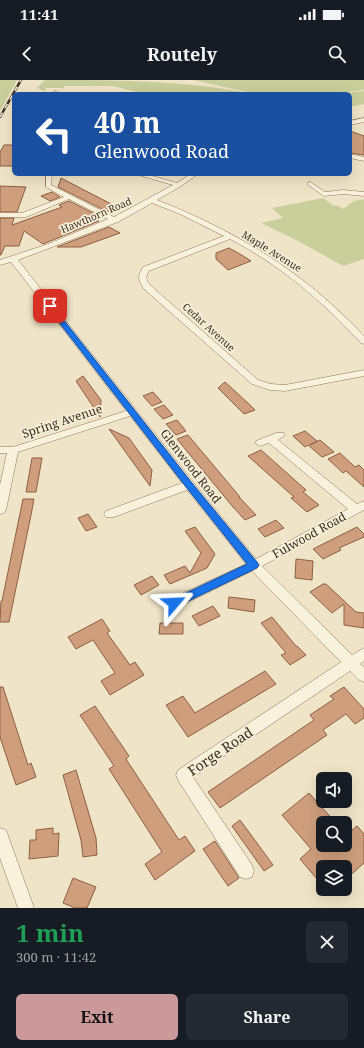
<!DOCTYPE html>
<html lang="en">
<head>
<meta charset="utf-8">
<style>
	body { margin:0; font-family:"Noto Serif",serif; background:#242831; color:#f1f3f6; height:100vh; display:flex; flex-direction:column; font-size:15px; white-space:nowrap }
	* { box-sizing:border-box; margin:0 }
	p { font-size:13px; color:#9ea1a6 }
	.icon { flex:none; width:22px; height:22px; fill:none; stroke:currentColor; stroke-width:2; stroke-linecap:round; stroke-linejoin:round }
	.map { position:relative; height:828px; overflow:hidden }
	.drawer { display:flex; flex-direction:column; background:#171b24; flex:1 }
	.drawer>* { flex:none }
	.top-card { position:absolute; left:12px; top:12px; width:340px; height:84px; border-radius:6px; box-shadow:0 4px 16px #0002; background:#1a4fa0; color:#fff; overflow:hidden }
	.tools { position:absolute; left:316px; top:692px; display:grid; gap:8px }
	.tools a { display:grid; place-items:center; width:36px; height:36px; border-radius:6px; background:#171b24; box-shadow:0 4px 16px #0002; font-size:20px }
	.pin { position:absolute; display:grid; place-items:center; width:34px; height:34px; color:#fff; margin:-17px; border-radius:8px; box-shadow:0 2px 6px #0006 }
	.me { position:absolute; width:44px; margin:-22px; rotate:64deg; stroke-linejoin:round; filter:drop-shadow(0 0 3px #0008) }
	.turn { display:flex; align-items:center; gap:14px; height:84px; padding:0 16px; font-size:18px }
	.turn .icon { width:52px; height:52px; stroke-width:2.5 }
	.turn b { display:block; font-size:28px; line-height:34px }
	.round { display:grid; place-items:center; flex:none; width:42px; height:42px; border-radius:6px; background:#242831 }
	.overview { display:flex; align-items:center; justify-content:space-between; height:68px; padding:0 16px }
	h1 { font-size:24px; font-weight:700; line-height:30px; color:#1e9e55 }
	.action { display:flex; gap:8px; margin-top:auto; padding:8px 16px }
	.action a { flex:1; height:46px; border-radius:6px; background:#cc999b; color:#111; font-size:16px; font-weight:700; line-height:46px; text-align:center }
	.action a+a { background:#242831; color:#f1f3f6 }
	.status { display:flex; justify-content:space-between; align-items:center; height:28px; padding:0 20px; background:#171b24; direction:ltr }
	.status svg { height:11px; fill:currentColor }
	header { display:flex; justify-content:space-between; align-items:center; height:52px; padding:0 16px; background:#171b24; font-size:18px; font-weight:700 }
	.map>svg:first-child { display:block }
	.green { fill:#c9cf9b }
	.building { fill:#cf9f7d; stroke:#8d5f41 }
	.lines { fill:none; stroke-linecap:round; stroke-linejoin:round }
	.street-casing { stroke:#8d765c; stroke-width:1 }
	.street { fill:#faf1dc; fill-rule:evenodd }
	.rail-casing { stroke:#3d2e20; stroke-width:2.5 }
	.rail { stroke:#f7eed8; stroke-width:1.5; stroke-dasharray:5; stroke-linecap:butt }
	.route { fill:#1a73e8; stroke:#114b97 }
	.labels { text-anchor:middle; dominant-baseline:central; stroke-width:3.5; stroke-linejoin:round; paint-order:stroke }
	.far-street-label { font-size:10px; fill:#3d2e20; stroke:#f7eed8 }
	.street-label { font-size:12px; fill:#3d2e20; stroke:#f7eed8 }
	.near-street-label { font-size:14px; fill:#3d2e20; stroke:#f7eed8 }
</style>
</head>
<body>
<div class="status"><b>11:41</b><svg viewBox="0 0 49 12"><path d="M0 12V9h3v3zM5 12V6h3v6zM10 12V3h3v9zM15 12V0h3v12zM26 1h20v11H26zM47 4h2v5h-2z"/></svg></div>
<header><svg class="icon" aria-label="back" viewBox="0 0 24 24"><path d="M15 5l-7 7 7 7"/></svg>Routely<svg class="icon" aria-label="search" viewBox="0 0 24 24"><circle cx="10" cy="10" r="6"/><path d="M15 15l6 6"/></svg></header>
<div class="map">
<svg width="364" height="828" viewBox="0 0 364 828">
	<rect width="100%" height="100%" fill="#f0e4c8"/>
	<path class="green" d="M0,0H17L0,31Z
		M45,0C112,0 188,0 252,14H145L113,6H64V8H46L45,11L37,8Z
		M193,0H364V10L330,14H256Z
		M364,11V24L350,27V14H336Z
		M323,118L334,126L337,125L343,129L354,121L364,119V179L343,186L296,160L261,143L283,138L272,128Z"/>
	<path class="building" d="M350,51L364,56V75L350,73Z
		M4,65H14V86H0V72Z
		M61,98L84,110L119,128L108,132L58,107Z
		M0,106L26,107L17,132H0Z
		M52,112L60,117L50,121L41,116Z
		M69,121L99,136L93,138L99,141L43,164L24,151L19,166H5L1,175H0V138H14L12,145L62,127L59,125Z
		M109,147L120,153L81,167H57Z
		M229,168L240,174L251,181L228,190L216,179V173Z
		M83,296L101,320L100,337L76,301Z
		M225,302L249,324L255,330L244,334L218,308Z
		M153,312L162,322L152,326L143,316Z
		M164,325L173,335L163,339L154,329Z
		M177,340L186,351L176,355L166,344Z
		M109,349L129,358L152,390L150,406Z
		M305,351L317,361L310,365L320,360L334,372L322,377L308,365L305,367L293,356Z
		M188,355L240,417H239L256,435L245,440L233,427L177,359Z
		M261,370L306,410L303,412L319,425L307,432L291,418L294,417L248,376Z
		M340,373L355,387L359,385L364,390V407L346,391L343,393L328,379Z
		M32,378H42L36,412H26Z
		M23,419H34L31,435L9,542H0L1,521H2Z
		M88,434L97,447L86,451L78,438Z
		M276,440L284,448L265,457L258,449Z
		M195,447L215,474L207,488L170,504L164,495L185,486L190,493L201,473L185,451Z
		M357,447L364,454V457L339,468L341,470L323,479L313,469Z
		M296,479L313,481L312,500L295,498Z
		M152,496L159,505L141,515L134,505Z
		M323,504H326L356,532L364,533V548L344,545V524L332,533L310,512Z
		M229,517L255,520L254,532L228,528Z
		M213,526L220,536L199,546L192,536Z
		M272,537L296,566H297L306,575L290,585L281,575L286,573L261,543Z
		M102,539L110,551L107,553L130,585L135,582L144,595L110,615L101,601L115,593L93,560L76,569L68,557Z
		M160,543H183V554H159Z
		M265,591L276,604L188,657L166,625L183,616L195,633Z
		M0,607H3L28,685L31,683L36,697L16,705L0,657Z
		M344,607L364,629V638L355,644L346,634L323,650L327,655L220,728L208,712L314,640L310,635L334,619L330,616Z
		M95,626L129,676L126,679L179,760L185,756L195,771L155,800L145,784L162,772L109,689L114,686L80,635Z
		M76,690L96,758L97,775L83,777L81,760L63,695Z
		M309,713L336,743H323V765H345V756L357,746L364,754V783L345,800V787H323V806L300,779L311,769L282,735Z
		M240,740L273,785L264,791L232,746Z
		M53,748V754L59,753L58,776L29,779L30,760H36V750Z
		M215,761L239,798L228,806L203,769Z
		M73,798L96,807L87,828H75L63,823Z"/>
	<g class="lines">
		<g class="street-casing">
			<path id="street" d="M56,11L61,14H54V12Z
				M364,38V42L350,45V41Z
				M350,74L364,77V81L350,78Z
				M46,94H52L51,105L114,137L173,105L135,94H145L177,103L191,94H198L181,106L157,120C238,152 304,192 364,256V264L361,263C322,221 280,185 230,159L149,191C145,197 146,200 150,205L258,300L271,304L285,305L364,290V296L285,311L270,310L252,304L144,209C138,200 137,197 143,187L224,156L180,134L152,123L118,142L18,180L193,402L256,479L348,429L269,363L260,366L255,363L256,361L276,353H284L285,355L278,360L357,424L364,421V430L262,486L352,575L364,568V581L360,584L364,587V602L359,600L350,591L193,697L252,785L254,791L252,797L246,799L240,797L178,700L176,695L178,690L341,582L252,491L178,527L174,528L170,527L168,523L170,519L246,484L187,410L114,437H106L104,434L106,431L182,403L130,336L18,372L6,430L4,433L0,434V405L7,373H0V367H13L126,331L11,182L0,185V180L48,164L108,139L69,119L26,137H0V133H22L64,117L46,107Z
				M310,102L325,112L343,110L364,112V116L343,114L324,116L308,105V103Z
				M0,748L6,750L34,828H18L0,778Z"/>
		</g>
		<use href="#street" class="street"/>
		<g class="rail-casing">
			<path id="rail" d="M0,37L21,0"/>
		</g>
		<use href="#rail" class="rail"/>
	</g>
	<path class="route" d="M50,224L52,225L192,403L257,482L259,485L257,488L178,526L174,527L171,526L169,523L171,520L247,484L186,407L47,227V225Z"/>
	<g class="labels">
		<g class="far-street-label">
			<text transform="translate(96 135) rotate(-23)">Hawthorn Road</text>
			<text transform="translate(272 171) rotate(32)">Maple Avenue</text>
			<text transform="translate(209 247) rotate(42)">Cedar Avenue</text>
		</g>
		<g class="street-label">
			<text transform="translate(62 341) rotate(-18)">Spring Avenue</text>
			<text transform="translate(191 386) rotate(52)">Glenwood Road</text>
			<text transform="translate(309 455) rotate(-29)">Fulwood Road</text>
		</g>
		<g class="near-street-label">
			<text transform="translate(220 671) rotate(-34)">Forge Road</text>
		</g>
	</g>
</svg>
<div class="tools">
<a><svg class="icon" aria-label="sound" viewBox="0 0 24 24"><path d="M4 9h4l5-4v14l-5-4H4zM17 9q2 3 0 6"/></svg></a>
<a><svg class="icon" aria-label="search" viewBox="0 0 24 24"><circle cx="10" cy="10" r="6"/><path d="M15 15l6 6"/></svg></a>
<a><svg class="icon" aria-label="layers" viewBox="0 0 24 24"><path d="M12 4l9 5-9 5-9-5zM3 14l9 5 9-5"/></svg></a>
</div>
<div class="pin" style="left:50px;top:226px;background:#d93025"><svg class="icon" aria-label="arrive" viewBox="0 0 24 24"><path d="M6 21V4h12l-3 4 3 4H6"/></svg></div>
<svg class="me" style="left:174px;top:523px" viewBox="-20 -20 40 40"><path d="M0-17L14 15 0 8-14 15z" fill="#1a73e8" stroke="#fff" stroke-width="4"/></svg>
<div class="top-card">
<div class="turn"><svg class="icon" aria-label="left" viewBox="0 0 24 24"><path d="M17 20v-9H6M10 6l-5 5 5 5"/></svg><div><b>40 m</b>Glenwood Road</div></div>
</div>
</div>
<section class="drawer">
<div class="overview"><div><h1>1 min</h1><p>300 m · 11:42</p></div><a class="round"><svg class="icon" aria-label="close" viewBox="0 0 24 24"><path d="M6 6l12 12M18 6L6 18"/></svg></a></div>
<div class="action"><a>Exit</a><a>Share</a></div>
</section>
</body>
</html>
